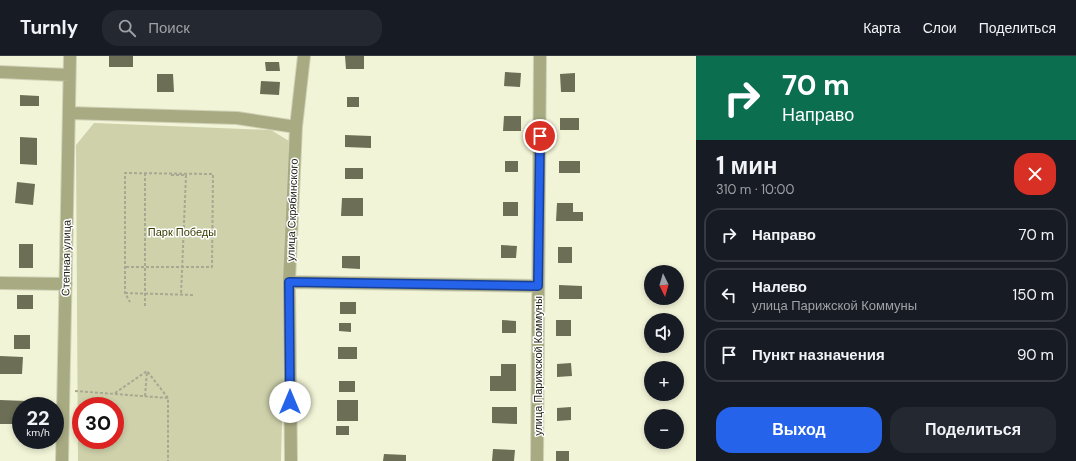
<!DOCTYPE html>
<html lang="ru">
<head>
<meta charset="utf-8">
<style>
	body { margin:0; font-family:"DM Sans",sans-serif; background:#242831; color:#f1f3f6; height:100vh; display:flex; flex-direction:column; font-size:15px; white-space:nowrap }
	* { box-sizing:border-box; margin:0 }
	p { font-size:13px; color:#9ea1a6 }
	.icon { flex:none; width:22px; height:22px; fill:none; stroke:currentColor; stroke-width:2; stroke-linecap:round; stroke-linejoin:round }
	.map { position:relative; flex:1; overflow:hidden }
	.side { display:flex; flex-direction:column; background:#171b24; width:380px }
	.side>* { flex:none }
	.hud { background:#0b6e4f; color:#fff; overflow:hidden }
	.needle { width:26px; rotate:175deg }
	.tools { position:absolute; left:644px; top:209px; display:grid; gap:8px }
	.tools a { display:grid; place-items:center; width:40px; height:40px; border-radius:50%; background:#171b24; box-shadow:0 2px 6px #0003; font-size:20px }
	.speed { position:absolute; left:12px; top:341px; display:flex; gap:8px; font-size:20px; font-weight:700; text-align:center }
	.speed>* { display:grid; place-content:center; width:52px; height:52px; border-radius:50%; background:#171b24; box-shadow:0 2px 6px #0003; line-height:1 }
	.speed small { font-size:10px; font-weight:400 }
	.speed .limit { border:6px solid #d22; background:#fff; color:#111 }
	.pin { position:absolute; display:grid; place-items:center; width:34px; height:34px; color:#fff; margin:-17px; border:2px solid #fff; border-radius:50%; box-shadow:0 1px 4px #0007 }
	.me { position:absolute; width:44px; margin:-22px; rotate:0deg; stroke-linejoin:round; filter:drop-shadow(0 0 3px #0008) }
	.turn { display:flex; align-items:center; gap:14px; height:84px; padding:0 20px; font-size:18px }
	.turn .icon { width:52px; height:52px; stroke-width:2.5 }
	.turn b { display:block; font-size:28px; line-height:34px }
	.round { display:grid; place-items:center; flex:none; width:42px; height:42px; border-radius:16px; background:#242831 }
	.summary { display:flex; align-items:center; justify-content:space-between; height:68px; padding:0 20px }
	h1 { font-size:24px; font-weight:700; line-height:30px }
	.cta { display:flex; gap:8px; margin-top:auto; padding:8px 20px }
	.cta a { flex:1; height:46px; border-radius:16px; background:#2563eb; color:#fff; font-size:16px; font-weight:700; line-height:46px; text-align:center }
	.cta a+a { background:#242831; color:#f1f3f6 }
	ul { padding:0; list-style:none }
	li { display:flex; align-items:center; gap:12px; height:54px; margin:0 8px 6px; padding:0 12px; border:2px solid #363941; border-radius:16px }
	li div { flex:1 }
	li b { display:block; font-size:15px }
	li em { font-style:normal }
	header { display:flex; align-items:center; gap:24px; box-sizing:border-box; height:56px; padding:0 20px; background:#171b24; border-bottom:1px solid #363941 }
	header strong { font-size:19px }
	nav { display:flex; gap:22px; margin-inline-start:auto; font-size:14px }
	.search { width:280px; height:36px; background:#242831; display:flex; align-items:center; gap:10px; box-sizing:border-box; padding:0 14px; border-radius:16px; color:#9ea1a6; font-size:15px }
	main { display:flex; flex:1; min-height:0 }
	.map>svg:first-child { display:block }
	.green { fill:#ced1aa; fill-rule:evenodd }
	.building { fill:#6c6e55 }
	.lines { fill:none; stroke-linecap:round; stroke-linejoin:round }
	.minor-casing { stroke:#d0d1b7; stroke-width:14 }
	.path { stroke:#a7a892; stroke-width:2; stroke-dasharray:3 2; stroke-linecap:butt }
	.minor { stroke:#a8ab82; stroke-width:12 }
	.route-casing { stroke:#184099; stroke-width:10 }
	.route { stroke:#2563eb; stroke-width:7 }
	.labels { text-anchor:middle; dominant-baseline:central; stroke-width:3; stroke-linejoin:round; paint-order:stroke }
	.street-label { font-size:11px; fill:#1b1b11; stroke:#fff }
	.park-label { font-size:11px; fill:#3a3c00; stroke:#fff }
</style>
</head>
<body>
<header>
<strong>Turnly</strong>
<div class="search"><svg class="icon" aria-label="search" viewBox="0 0 24 24"><circle cx="10" cy="10" r="6"/><path d="M15 15l6 6"/></svg>Поиск</div>
<nav><a>Карта</a><a>Слои</a><a>Поделиться</a></nav>
</header>
<main>
<div class="map">
<svg width="696" height="405" viewBox="0 0 696 405">
	<rect width="100%" height="100%" fill="#f2f4d7"/>
	<path class="green" d="M94,67L271,74L289,85L281,405H78L76,89ZM81,350H115V384H81Z"/>
	<path class="building" d="M109,0H133V11H109Z
		M345,0H364V13H346Z
		M265,6H279L280,15H266Z
		M505,16L521,17L520,31L504,30Z
		M575,17V36H561L560,18Z
		M157,18H173L174,36H157Z
		M261,25L280,26L279,39L260,38Z
		M20,39L39,40V50H20Z
		M347,41H359V51H347Z
		M504,60H521V75H503Z
		M560,62H579V74H560Z
		M345,79L371,80V92L345,91Z
		M20,81L37,82V109L20,108Z
		M505,105H518V116H505Z
		M559,105H580V117H559Z
		M345,112H363V123H345Z
		M17,126L35,128L33,149L15,147Z
		M342,142H363V160H341Z
		M503,146H518V160H503Z
		M557,147H573V156H583V165H556Z
		M19,188H33V212H19Z
		M501,189L517,190L516,202H501Z
		M558,191H572V207H558Z
		M342,200H360V213L342,212Z
		M559,229L582,230V243H559Z
		M17,239H33V253H17Z
		M340,246H356V258H340Z
		M502,264L516,265V277H502Z
		M556,264H571V280H556Z
		M339,267H351V276L339,275Z
		M14,279H30V293H14Z
		M338,291H357V303H338Z
		M0,300L23,301L22,318H0Z
		M571,307L572,320L557,321V308Z
		M501,308H516V335H490V320H501Z
		M339,325H355V336H339Z
		M0,344L27,345V350H21V368H0Z
		M337,344H358V365H337Z
		M492,351H517V368L492,367Z
		M571,351V364L557,365V352Z
		M336,370H349V379H336Z
		M493,393L515,394L514,405H492Z
		M556,395H569V405H556Z
		M384,398L406,399V405H383Z"/>
	<g class="lines">
		<g class="minor-casing">
			<path id="minor" d="M0,16L69,19
				M69,57L237,62L296,71
				M289,226L538,230
				M0,227L66,228
				M62,405L70,0
				M291,405L289,226L296,71L304,0
				M537,405L540,0"/>
		</g>
		<path class="path" d="M145,117V251
			M171,119H186L181,239
			M126,211H212L213,118L125,117V237L130,246
			M125,237L194,239
			M75,335L168,342V405
			M115,337L147,315L168,342
			M145,340L147,315"/>
		<use href="#minor" class="minor"/>
	</g>
	<g class="lines">
		<g class="route-casing">
			<path id="route" d="M290,346L289,226L538,230L540,80"/>
		</g>
		<use href="#route" class="route"/>
	</g>
	<g class="labels">
		<g class="street-label">
			<text transform="translate(292 154) rotate(-88)">улица Скрябинского</text>
			<text transform="translate(66 202) rotate(-89)">Степная улица</text>
			<text transform="translate(538 310) rotate(-90)">улица Парижской Коммуны</text>
		</g>
		<g class="park-label">
			<text x="182" y="176">Парк Победы</text>
		</g>
	</g>
</svg>
<div class="tools">
<a><svg class="needle" viewBox="-14 -14 28 28"><path d="M0-13l5 13h-10z" fill="#e53935"/><path d="M0 13l5-13h-10z" fill="#9ea1a6"/></svg></a>
<a><svg class="icon" aria-label="sound" viewBox="0 0 24 24"><path d="M4 9h4l5-4v14l-5-4H4zM17 9q2 3 0 6"/></svg></a>
<a>+</a>
<a>−</a>
</div>
<div class="speed"><div>22<small>km/h</small></div><div class="limit">30</div></div>
<div class="pin" style="left:540px;top:80px;background:#d93025"><svg class="icon" aria-label="arrive" viewBox="0 0 24 24"><path d="M6 21V4h12l-3 4 3 4H6"/></svg></div>
<svg class="me" style="left:290px;top:346px" viewBox="-20 -20 40 40"><circle r="19" fill="#fff"/><path d="M0-13L10 11 0 6-10 11z" fill="#2563eb"/></svg>
</div>
<section class="side">
<div class="hud">
<div class="turn"><svg class="icon" aria-label="right" viewBox="0 0 24 24"><path d="M7 20v-9h11M14 6l5 5-5 5"/></svg><div><b>70 m</b>Направо</div></div>
</div>
<div class="summary"><div><h1>1 мин</h1><p>310 m · 10:00</p></div><a class="round" style="background:#d93025;color:#fff"><svg class="icon" aria-label="close" viewBox="0 0 24 24"><path d="M6 6l12 12M18 6L6 18"/></svg></a></div>
<ul>
<li><svg class="icon" aria-label="right" viewBox="0 0 24 24"><path d="M7 20v-9h11M14 6l5 5-5 5"/></svg><div><b>Направо</b></div><em>70 m</em></li>
<li><svg class="icon" aria-label="left" viewBox="0 0 24 24"><path d="M17 20v-9H6M10 6l-5 5 5 5"/></svg><div><b>Налево</b><p>улица Парижской Коммуны</p></div><em>150 m</em></li>
<li><svg class="icon" aria-label="arrive" viewBox="0 0 24 24"><path d="M6 21V4h12l-3 4 3 4H6"/></svg><div><b>Пункт назначения</b></div><em>90 m</em></li>
</ul>
<div class="cta"><a>Выход</a><a>Поделиться</a></div>
</section>
</main>
</body>
</html>
